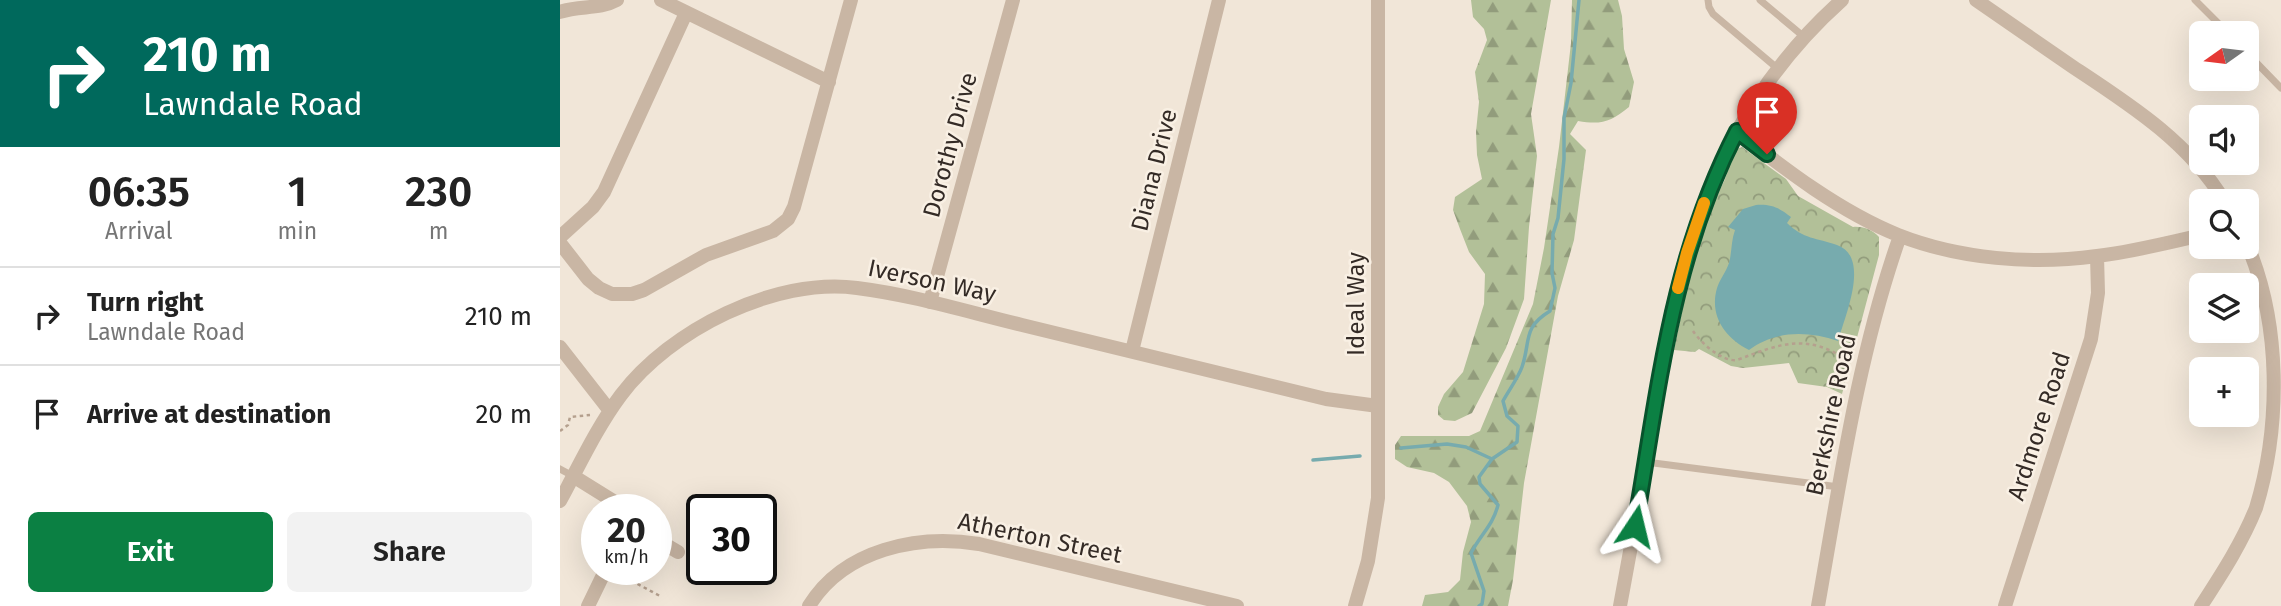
<!DOCTYPE html>
<html lang="en">
<head>
<meta charset="utf-8">
<style>
	body { margin:0; font-family:"Fira Sans",sans-serif; background:#f2f2f2; color:#222; height:100vh; display:flex; flex-direction:column; font-size:26px; white-space:nowrap }
	* { box-sizing:border-box; margin:0 }
	p { font-size:23px; color:#767676 }
	.icon { flex:none; width:38px; height:38px; fill:none; stroke:currentColor; stroke-width:2; stroke-linecap:round; stroke-linejoin:round }
	.map { position:relative; flex:1; overflow:hidden }
	.panel { display:flex; flex-direction:column; background:#fff; width:560px }
	.panel>* { flex:none }
	.guide { background:#00695c; color:#fff; overflow:hidden }
	.needle { width:46px; rotate:256deg }
	.tools { position:absolute; left:1629px; top:21px; display:grid; gap:14px }
	.tools a { display:grid; place-items:center; width:70px; height:70px; border-radius:10px; background:#fff; box-shadow:0 7px 28px #0002; font-size:35px }
	.speed { position:absolute; left:21px; top:494px; display:flex; gap:14px; font-size:35px; font-weight:700; text-align:center }
	.speed>* { display:grid; place-content:center; width:91px; height:91px; border-radius:50%; background:#fff; box-shadow:0 7px 28px #0002; line-height:1 }
	.speed small { font-size:18px; font-weight:400 }
	.speed .limit { border:4px solid #111; border-radius:10px; background:#fff; color:#111 }
	.pin { position:absolute; display:grid; place-items:center; width:60px; height:60px; color:#fff; margin:-72px -30px; border-radius:50% 50% 50% 0; rotate:-45deg; box-shadow:0 0 7px #0007 }
	.pin .icon { rotate:45deg }
	.me { position:absolute; width:77px; margin:-38px; rotate:10deg; stroke-linejoin:round; filter:drop-shadow(0 0 5px #0008) }
	.turn { display:flex; align-items:center; gap:24px; height:147px; padding:0 28px; font-size:32px }
	.turn .icon { width:91px; height:91px; stroke-width:2.5 }
	.turn b { display:block; font-size:49px; line-height:60px }
	.eta { display:flex; justify-content:space-evenly; align-items:center; height:119px; text-align:center }
	.eta b { font-size:42px; font-weight:600; line-height:49px }
	.cta { display:flex; gap:14px; margin-top:auto; padding:14px 28px }
	.cta a { flex:1; height:80px; border-radius:10px; background:#0b8043; color:#fff; font-size:28px; font-weight:600; line-height:80px; text-align:center }
	.cta a+a { background:#f2f2f2; color:#222 }
	ul { padding:0; list-style:none }
	li { display:flex; align-items:center; gap:21px; height:98px; padding:0 28px; border-top:2px solid #e0e0e0 }
	li div { flex:1 }
	li b { display:block; font-size:26px }
	li em { font-style:normal }
	main { display:flex; flex:1; min-height:0 }
	.map>svg:first-child { display:block }
	.forest { fill:url(#forest-firs) }
	.park { fill:url(#park-crowns) }
	.water { fill:#77abae }
	.lines { fill:none; stroke-linecap:round; stroke-linejoin:round }
	.stream { stroke:#77abae; stroke-width:3.5 }
	.path { stroke:#b5a08e; stroke-width:2.5; stroke-dasharray:3.5 3.5; stroke-linecap:butt }
	.lane { stroke:#c9b6a4; stroke-width:7 }
	.street { stroke:#c9b6a4; stroke-width:14 }
	.route-casing { stroke:#07532c; stroke-width:18 }
	.route { stroke:#0b8043; stroke-width:12 }
	.slow { stroke:#f59e0b; stroke-width:12 }
	.labels { text-anchor:middle; dominant-baseline:central; stroke-width:5; stroke-linejoin:round; paint-order:stroke }
	.street-label { font-size:24px; fill:#342b26; stroke:#f9f0e4 }
</style>
</head>
<body>
<main>
<section class="panel">
<div class="guide">
<div class="turn"><svg class="icon" aria-label="right" viewBox="0 0 24 24"><path d="M7 20v-9h11M14 6l5 5-5 5"/></svg><div><b>210 m</b>Lawndale Road</div></div>
</div>
<div class="eta">
<div><b>06:35</b><p>Arrival</p></div>
<div><b>1</b><p>min</p></div>
<div><b>230</b><p>m</p></div>
</div>
<ul>
<li><svg class="icon" aria-label="right" viewBox="0 0 24 24"><path d="M7 20v-9h11M14 6l5 5-5 5"/></svg><div><b>Turn right</b><p>Lawndale Road</p></div><em>210 m</em></li>
<li><svg class="icon" aria-label="arrive" viewBox="0 0 24 24"><path d="M6 21V4h12l-3 4 3 4H6"/></svg><div><b>Arrive at destination</b></div><em>20 m</em></li>
</ul>
<div class="cta"><a>Exit</a><a>Share</a></div>
</section>
<div class="map">
<svg width="1721" height="606" viewBox="0 0 1721 606">
	<defs>
		<pattern id="forest-firs" width="22" height="20" patternUnits="userSpaceOnUse" patternTransform="scale(1.75)"><rect width="22" height="20" fill="#b2c098"/><path d="M5 1l3.5 6h-7zM16 11l3.5 6h-7z" fill="#929c7c"/></pattern>
		<pattern id="park-crowns" width="20" height="18" patternUnits="userSpaceOnUse" patternTransform="scale(1.75)"><rect width="20" height="18" fill="#b2c098"/><path d="M2 6a3 3 0 1 1 6 0M12 15a3 3 0 1 1 6 0" fill="none" stroke="#929c7c"/></pattern>
	</defs>
	<rect width="100%" height="100%" fill="#f1e6d8"/>
	<path class="forest" d="M911,0H991L971,114L977,156L969,227L964,299L946,348L912,413L895,421L884,420L878,415V407L884,394L903,372L924,304L925,274L909,252L900,229L893,210L895,197L922,179L917,155L916,132L919,102L915,72L927,40L924,29L913,17Z
		M1012,0H1058L1062,16L1064,49L1074,82L1069,107C1051,122 1041,125 1018,121L1010,134L1026,150L1014,240L998,296L964,483L953,580L948,606H862L865,595L888,592L900,580L903,552L911,522L907,506L889,482L874,473L847,467L835,459V445L841,436H909L920,431L973,304L984,248L999,147L1011,43Z"/>
	<path class="park" d="M1182,147L1226,179L1238,196L1293,227C1303,226 1313,230 1319,237V255L1282,394L1267,387L1238,383L1229,363L1183,368L1171,366L1139,349L1135,352L1114,350L1132,262L1154,196C1161,190 1169,174 1167,166L1175,150Z"/>
	<path class="water" d="M1196,205C1212,204 1219,208 1231,217L1227,223C1243,239 1257,238 1277,245C1311,257 1285,316 1278,341C1248,331 1216,330 1189,350C1165,338 1149,316 1157,288C1160,279 1166,272 1169,263C1172,252 1171,241 1175,230L1168,227L1183,209Z"/>
	<g class="lines">
		<path class="stream" d="M841,448L887,444L906,447L932,459
			M753,460L800,456
			M919,606L922,604L924,591L911,553C921,534 933,525 938,505L920,484L919,477L932,459L957,442L958,426L947,416L943,401C949,390 958,378 962,367C971,341 962,328 990,311L995,288L992,273L993,234L998,218L1004,159V118L1011,83L1019,0"/>
		<path class="path" d="M1133,331C1141,343 1162,362 1177,360C1222,343 1247,333 1289,361
			M0,431L8,425L10,417L30,415
			M59,574L100,596"/>
		<path class="lane" d="M1148,0L1149,7L1153,14L1217,68
			M1200,0L1243,36
			M1635,0L1668,33
			M1687,53L1721,88
			M1086,462L1279,487
			M0,469L13,476"/>
		<path class="street" d="M101,0L269,82
			M1416,0C1448,22 1481,45 1513,67C1569,104 1629,142 1664,201
			M0,12C19,5 39,10 57,0
			M1176,131C1226,170 1279,211 1338,235C1399,259 1472,265 1537,256C1572,252 1607,243 1642,235
			M0,237L33,207L44,192L126,13
			M0,243L28,279L39,288L52,294H72L84,290L146,255L213,231L228,219L234,207L291,0
			M370,302L453,0
			M0,347L50,411
			M572,351L659,0
			M13,476L58,504L62,509
			M0,501C19,466 37,427 61,395C110,330 215,277 297,288C353,295 408,312 462,325C564,349 665,374 766,399L818,406
			M96,539L118,552
			M28,606L46,569
			M249,606C284,549 358,534 419,544L677,606
			M795,606L808,561L818,498V0
			M1060,606C1070,552 1080,498 1089,443C1095,407 1099,369 1107,333C1133,203 1182,89 1282,0
			M1258,606C1280,482 1298,355 1340,236
			M1445,606L1531,339L1538,293L1537,256
			M1641,606C1661,575 1682,543 1696,508C1721,425 1721,324 1687,244"/>
	</g>
	<g class="lines">
		<g class="route-casing">
			<path id="route" d="M1075,526C1099,387 1111,259 1177,131L1207,154"/>
		</g>
		<use href="#route" class="route"/>
		<path class="slow" d="M1118,288L1127,253L1144,203"/>
	</g>
	<g class="labels">
		<g class="street-label">
			<text transform="translate(390 145) rotate(-75)">Dorothy Drive</text>
			<text transform="translate(594 170) rotate(-76)">Diana Drive</text>
			<text transform="translate(372 281) rotate(12)">Iverson Way</text>
			<text transform="translate(796 304) rotate(-90)">Ideal Way</text>
			<text transform="translate(1271 415) rotate(-78)">Berkshire Road</text>
			<text transform="translate(1479 426) rotate(-72)">Ardmore Road</text>
			<text transform="translate(480 538) rotate(12)">Atherton Street</text>
		</g>
	</g>
</svg>
<div class="tools">
<a><svg class="needle" viewBox="-14 -14 28 28"><path d="M0-13l5 13h-10z" fill="#e53935"/><path d="M0 13l5-13h-10z" fill="#767676"/></svg></a>
<a><svg class="icon" aria-label="sound" viewBox="0 0 24 24"><path d="M4 9h4l5-4v14l-5-4H4zM17 9q2 3 0 6"/></svg></a>
<a><svg class="icon" aria-label="search" viewBox="0 0 24 24"><circle cx="10" cy="10" r="6"/><path d="M15 15l6 6"/></svg></a>
<a><svg class="icon" aria-label="layers" viewBox="0 0 24 24"><path d="M12 4l9 5-9 5-9-5zM3 14l9 5 9-5"/></svg></a>
<a>+</a>
</div>
<div class="speed"><div>20<small>km/h</small></div><div class="limit">30</div></div>
<div class="pin" style="left:1207px;top:154px;background:#d93025"><svg class="icon" aria-label="arrive" viewBox="0 0 24 24"><path d="M6 21V4h12l-3 4 3 4H6"/></svg></div>
<svg class="me" style="left:1075px;top:526px" viewBox="-20 -20 40 40"><path d="M0-17L14 15 0 8-14 15z" fill="#0b8043" stroke="#fff" stroke-width="4"/></svg>
</div>
</main>
</body>
</html>
